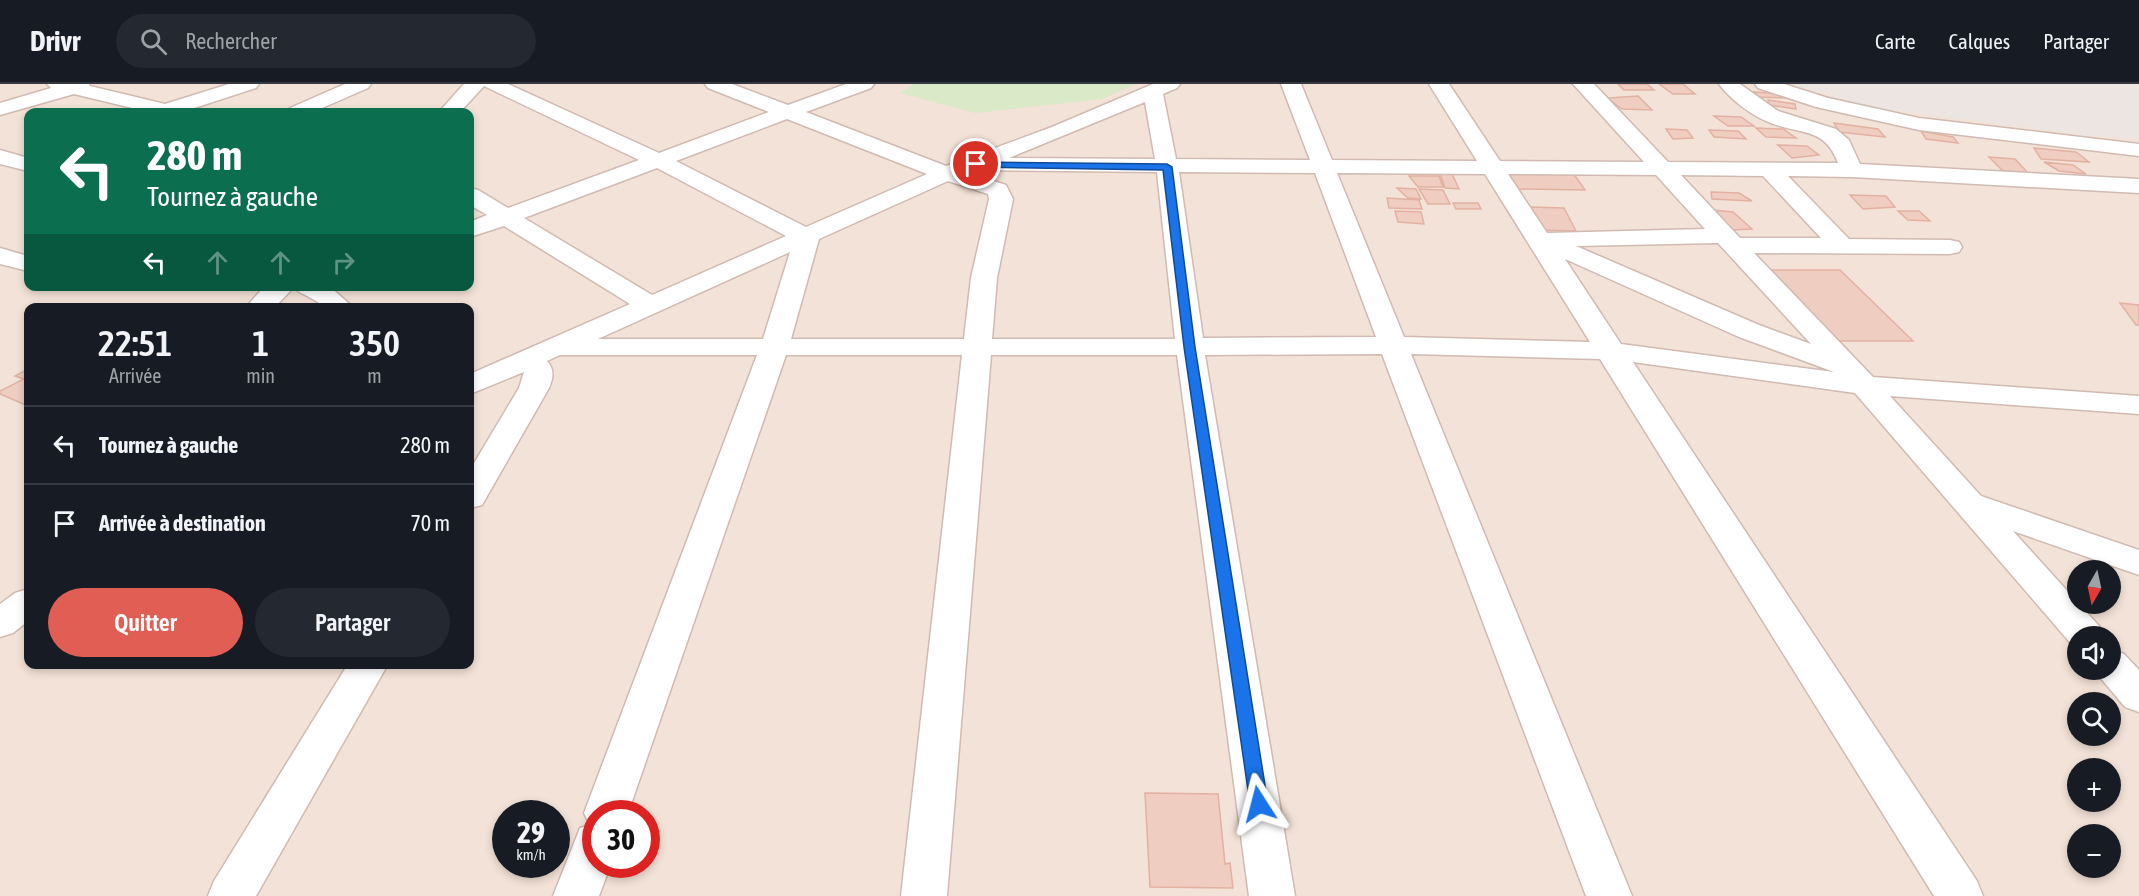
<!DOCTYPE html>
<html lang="fr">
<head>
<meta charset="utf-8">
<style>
	body { margin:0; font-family:"Asap Condensed",sans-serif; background:#242831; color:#f1f3f6; height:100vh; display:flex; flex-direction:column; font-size:22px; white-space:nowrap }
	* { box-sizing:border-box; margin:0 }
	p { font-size:20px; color:#9ea1a6 }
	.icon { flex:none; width:33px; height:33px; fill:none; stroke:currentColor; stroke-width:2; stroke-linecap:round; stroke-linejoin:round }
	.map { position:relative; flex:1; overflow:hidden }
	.details { position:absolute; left:24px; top:219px; width:450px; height:366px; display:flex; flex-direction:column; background:#171b24; border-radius:12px; box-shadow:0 3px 9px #0003 }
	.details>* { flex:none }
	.guide { position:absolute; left:24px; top:24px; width:450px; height:183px; border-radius:12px; box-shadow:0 3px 9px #0003; background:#0b6e4f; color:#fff; overflow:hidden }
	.needle { width:39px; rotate:189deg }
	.buttons { position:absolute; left:2067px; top:476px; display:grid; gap:12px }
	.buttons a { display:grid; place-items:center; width:54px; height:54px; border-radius:50%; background:#171b24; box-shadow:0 3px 9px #0003; font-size:30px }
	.speed { position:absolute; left:492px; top:716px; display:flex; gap:12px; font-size:30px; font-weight:700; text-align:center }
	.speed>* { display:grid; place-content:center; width:78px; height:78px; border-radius:50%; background:#171b24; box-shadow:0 3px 9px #0003; line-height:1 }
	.speed small { font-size:15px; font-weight:400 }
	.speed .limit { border:9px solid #d22; background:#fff; color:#111 }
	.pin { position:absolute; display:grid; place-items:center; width:51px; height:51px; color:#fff; margin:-26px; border:3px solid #fff; border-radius:50%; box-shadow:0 2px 6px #0007 }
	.me { position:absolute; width:66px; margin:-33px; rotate:351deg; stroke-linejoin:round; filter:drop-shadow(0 0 4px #0008) }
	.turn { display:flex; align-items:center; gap:21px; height:126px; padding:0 24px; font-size:27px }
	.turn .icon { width:78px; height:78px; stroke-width:2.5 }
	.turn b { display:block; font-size:42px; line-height:51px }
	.lanes { display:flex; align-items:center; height:57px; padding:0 24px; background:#0003; justify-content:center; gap:30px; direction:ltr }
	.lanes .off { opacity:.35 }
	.eta { display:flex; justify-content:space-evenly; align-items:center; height:102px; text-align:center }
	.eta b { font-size:36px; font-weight:600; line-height:42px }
	.button { display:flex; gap:12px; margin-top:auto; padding:12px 24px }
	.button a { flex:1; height:69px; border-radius:36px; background:#e05e53; color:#fff; font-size:24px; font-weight:600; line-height:69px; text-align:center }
	.button a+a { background:#242831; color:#f1f3f6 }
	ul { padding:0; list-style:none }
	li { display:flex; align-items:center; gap:18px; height:78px; padding:0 24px; border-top:2px solid #363941 }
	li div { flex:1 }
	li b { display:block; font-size:22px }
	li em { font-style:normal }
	header { display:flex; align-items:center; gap:36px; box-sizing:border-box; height:84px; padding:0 30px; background:#171b24; border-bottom:2px solid #363941 }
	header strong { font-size:28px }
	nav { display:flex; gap:33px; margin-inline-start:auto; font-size:21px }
	.search { width:420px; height:54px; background:#242831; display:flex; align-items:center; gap:15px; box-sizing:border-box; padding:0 21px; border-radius:33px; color:#9ea1a6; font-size:22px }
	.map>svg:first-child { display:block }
	.residential { fill:#f3e2d7; fill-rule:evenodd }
	.industrial { fill:#ede5e1 }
	.green { fill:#dae9c7 }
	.building { fill:#f0cdc1; stroke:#e2b1a2; stroke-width:1.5 }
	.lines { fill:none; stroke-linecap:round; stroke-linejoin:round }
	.minor-casing { stroke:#d0bab1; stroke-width:3 }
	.minor { fill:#fff; fill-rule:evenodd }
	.route { fill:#1a73e8; stroke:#114b97; stroke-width:1.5 }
</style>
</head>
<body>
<header>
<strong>Drivr</strong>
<div class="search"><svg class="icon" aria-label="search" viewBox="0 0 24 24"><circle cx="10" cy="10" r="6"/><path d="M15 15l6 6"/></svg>Rechercher</div>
<nav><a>Carte</a><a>Calques</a><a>Partager</a></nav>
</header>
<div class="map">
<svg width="2139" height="812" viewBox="0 0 2139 812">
	<rect width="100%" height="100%" fill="#fcf1e8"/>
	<path class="residential" d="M0,0H2139V812H0ZM28,28H470V202H28ZM28,224H470V580H28ZM2078,486H2110V519H2078ZM2078,552H2110V585H2078ZM2078,618H2110V651H2078ZM2078,684H2110V717H2078ZM506,729H556V780H506ZM596,729H646V780H596ZM2078,750H2110V783H2078Z"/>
	<path class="industrial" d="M1792,0H2139V55L2089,52L1868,23Z"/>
	<path class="green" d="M914,0H1137L1102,15L975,29L900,9Z"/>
	<path class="building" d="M1618,0H1647L1654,6H1624Z
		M1659,0H1683L1695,10H1673Z
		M1754,8L1783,10L1788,14L1755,13Z
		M1638,12L1652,26L1622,25L1607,14Z
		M1768,16L1795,20L1796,25L1769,21Z
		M1714,32L1741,33L1754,42H1728Z
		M1834,39L1878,45L1885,53L1839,48Z
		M1756,44L1783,45L1796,54L1766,53Z
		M1666,45L1687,46L1693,54L1673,55Z
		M1709,46L1738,47L1746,55L1714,53Z
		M1921,47L1953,53L1958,59L1926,55Z
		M1778,61L1807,62L1819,71L1792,74Z
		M2034,64L2076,68L2089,78L2041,75Z
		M1989,73L2015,75L2028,89L2003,87Z
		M2044,78L2073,81L2086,90L2059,87Z
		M1507,88L1573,89L1585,106L1517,105Z
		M1440,90H1452L1459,105L1445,104Z
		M1409,92H1439L1443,103H1418Z
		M1397,104L1416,105L1421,115L1408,114Z
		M1419,105L1443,106L1450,120H1428Z
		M1711,108L1739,109L1752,117L1712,115Z
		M1850,111L1886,112L1895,123L1863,125Z
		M1387,114L1419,116L1422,125L1389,124Z
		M1453,119H1478L1481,125H1456Z
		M1530,123L1564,124L1576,147L1542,146Z
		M1713,126L1733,128L1752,145L1731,146Z
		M1395,127L1421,128L1424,140L1398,138Z
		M1898,127H1919L1930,137L1908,136Z
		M1766,186H1840L1913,257H1832Z
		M2120,219L2139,221V241H2136Z
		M28,285V322L0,310V307L24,295L15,292Z
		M1145,709L1218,710L1225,780L1230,779L1233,804L1150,803Z"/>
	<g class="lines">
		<g class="minor-casing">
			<path id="minor" d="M47,0H89L90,2L165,20L229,0H259L256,4L182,28H149L74,10L0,31V19L51,4Z
				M345,0H371L368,4L313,28H287L290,24Z
				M464,0H508L659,69L769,28L708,4L705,0H732L788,21L846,0H874L871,4L806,28L946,82L1052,43L1153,0H1180L1177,4L1163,10L1176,75L1310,76L1281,0H1301L1332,76L1477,77L1429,0H1449L1500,77L1644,78L1573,0H1594L1668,78L1838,79C1825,43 1801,51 1771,39C1752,32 1731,16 1719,0H1740L1778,27L1836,45L1849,56L1860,80L2139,95V109L1852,93L1788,92L1849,155L1950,156L1959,158L1962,163L1959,168L1950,170L1754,169L1873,293L2139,312V330L1890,312L1981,412L2139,466V491L2013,447L2099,542L2105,552H2078V563L2073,562L1855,309L1633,278L1977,797L1983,812H1934L1600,275L1411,270L1632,812H1586L1382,270L1205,271L1295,812H1249L1177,271H991L947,812H901L962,271H786L628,729H596V780H611L599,812H553L580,744L590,741L584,729L757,271H560L547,277C555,286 553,294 549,304L482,421L470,424V386L519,304L524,288L470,310V290L630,220L504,142L470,153V138L487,131L470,121V104L478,106L508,124L639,76L484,2L460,28H439ZM1145,18L1155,75L1009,74ZM787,35L927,90L806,143L676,77ZM657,84L786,152L652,211L524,134ZM975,86L1157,88L1175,255H992L997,194L1013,115L1006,101L969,89ZM1179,88L1315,89L1376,253L1203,254ZM1337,89L1485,90L1590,258L1404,253ZM1508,90L1656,91L1705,145L1547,149ZM1681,91L1763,92L1821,154H1740ZM948,97L988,110L989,115L971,194L964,255H791L819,155ZM1718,159L1811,260L1759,241L1576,162ZM790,168L763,255H598ZM1565,175L1739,253L1834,288L1621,260Z
				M1755,0H1784L1828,14L1919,34L2139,60V72L1919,46L1816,23L1758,4Z
				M0,66L28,74V87L0,80Z
				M0,164L28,172V187L0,180Z
				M265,202H329L354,224C329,224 331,226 309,213C303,209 298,209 294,203L274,224H245Z
				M28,505V537L13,549L0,553V520L15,509Z
				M2110,565L2124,570L2139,586V628L2125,623L2093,585H2110Z
				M348,580H388L256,812H208L214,797Z"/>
		</g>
		<use href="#minor" class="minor"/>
	</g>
	<path class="route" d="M972,78L1167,80L1172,83L1195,263L1268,720L1265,726L1259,728L1252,726L1250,720L1184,263L1163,86L976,83L972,82Z"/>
</svg>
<div class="buttons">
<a><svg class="needle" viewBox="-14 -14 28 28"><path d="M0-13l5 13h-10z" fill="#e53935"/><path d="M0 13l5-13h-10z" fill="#9ea1a6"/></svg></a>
<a><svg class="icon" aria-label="sound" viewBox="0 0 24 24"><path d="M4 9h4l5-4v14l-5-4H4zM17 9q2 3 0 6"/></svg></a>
<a><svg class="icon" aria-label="search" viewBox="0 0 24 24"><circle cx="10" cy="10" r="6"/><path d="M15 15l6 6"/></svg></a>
<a>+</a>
<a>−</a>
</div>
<div class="speed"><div>29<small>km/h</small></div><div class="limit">30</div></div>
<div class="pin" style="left:976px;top:80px;background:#d93025"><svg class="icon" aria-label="arrive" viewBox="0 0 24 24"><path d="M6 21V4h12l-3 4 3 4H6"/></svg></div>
<svg class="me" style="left:1259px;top:720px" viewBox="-20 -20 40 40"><path d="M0-17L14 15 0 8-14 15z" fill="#1a73e8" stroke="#fff" stroke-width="4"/></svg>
<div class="guide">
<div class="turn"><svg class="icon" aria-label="left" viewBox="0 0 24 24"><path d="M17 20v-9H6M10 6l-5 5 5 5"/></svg><div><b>280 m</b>Tournez à gauche</div></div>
<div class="lanes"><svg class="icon" aria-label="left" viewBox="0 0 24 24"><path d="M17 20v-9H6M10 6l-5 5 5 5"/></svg><svg class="icon off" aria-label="ahead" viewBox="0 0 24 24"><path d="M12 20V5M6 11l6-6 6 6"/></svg><svg class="icon off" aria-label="ahead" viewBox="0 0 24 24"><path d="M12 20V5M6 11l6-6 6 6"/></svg><svg class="icon off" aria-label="right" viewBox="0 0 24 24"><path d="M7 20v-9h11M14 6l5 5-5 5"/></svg></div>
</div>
<section class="details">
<div class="eta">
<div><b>22:51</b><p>Arrivée</p></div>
<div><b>1</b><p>min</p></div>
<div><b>350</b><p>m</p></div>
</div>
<ul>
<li><svg class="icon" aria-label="left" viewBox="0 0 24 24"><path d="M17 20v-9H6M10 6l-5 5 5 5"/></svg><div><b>Tournez à gauche</b></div><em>280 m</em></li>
<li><svg class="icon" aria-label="arrive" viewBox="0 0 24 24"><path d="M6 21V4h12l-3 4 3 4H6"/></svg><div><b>Arrivée à destination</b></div><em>70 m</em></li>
</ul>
<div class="button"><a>Quitter</a><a>Partager</a></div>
</section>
</div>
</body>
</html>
